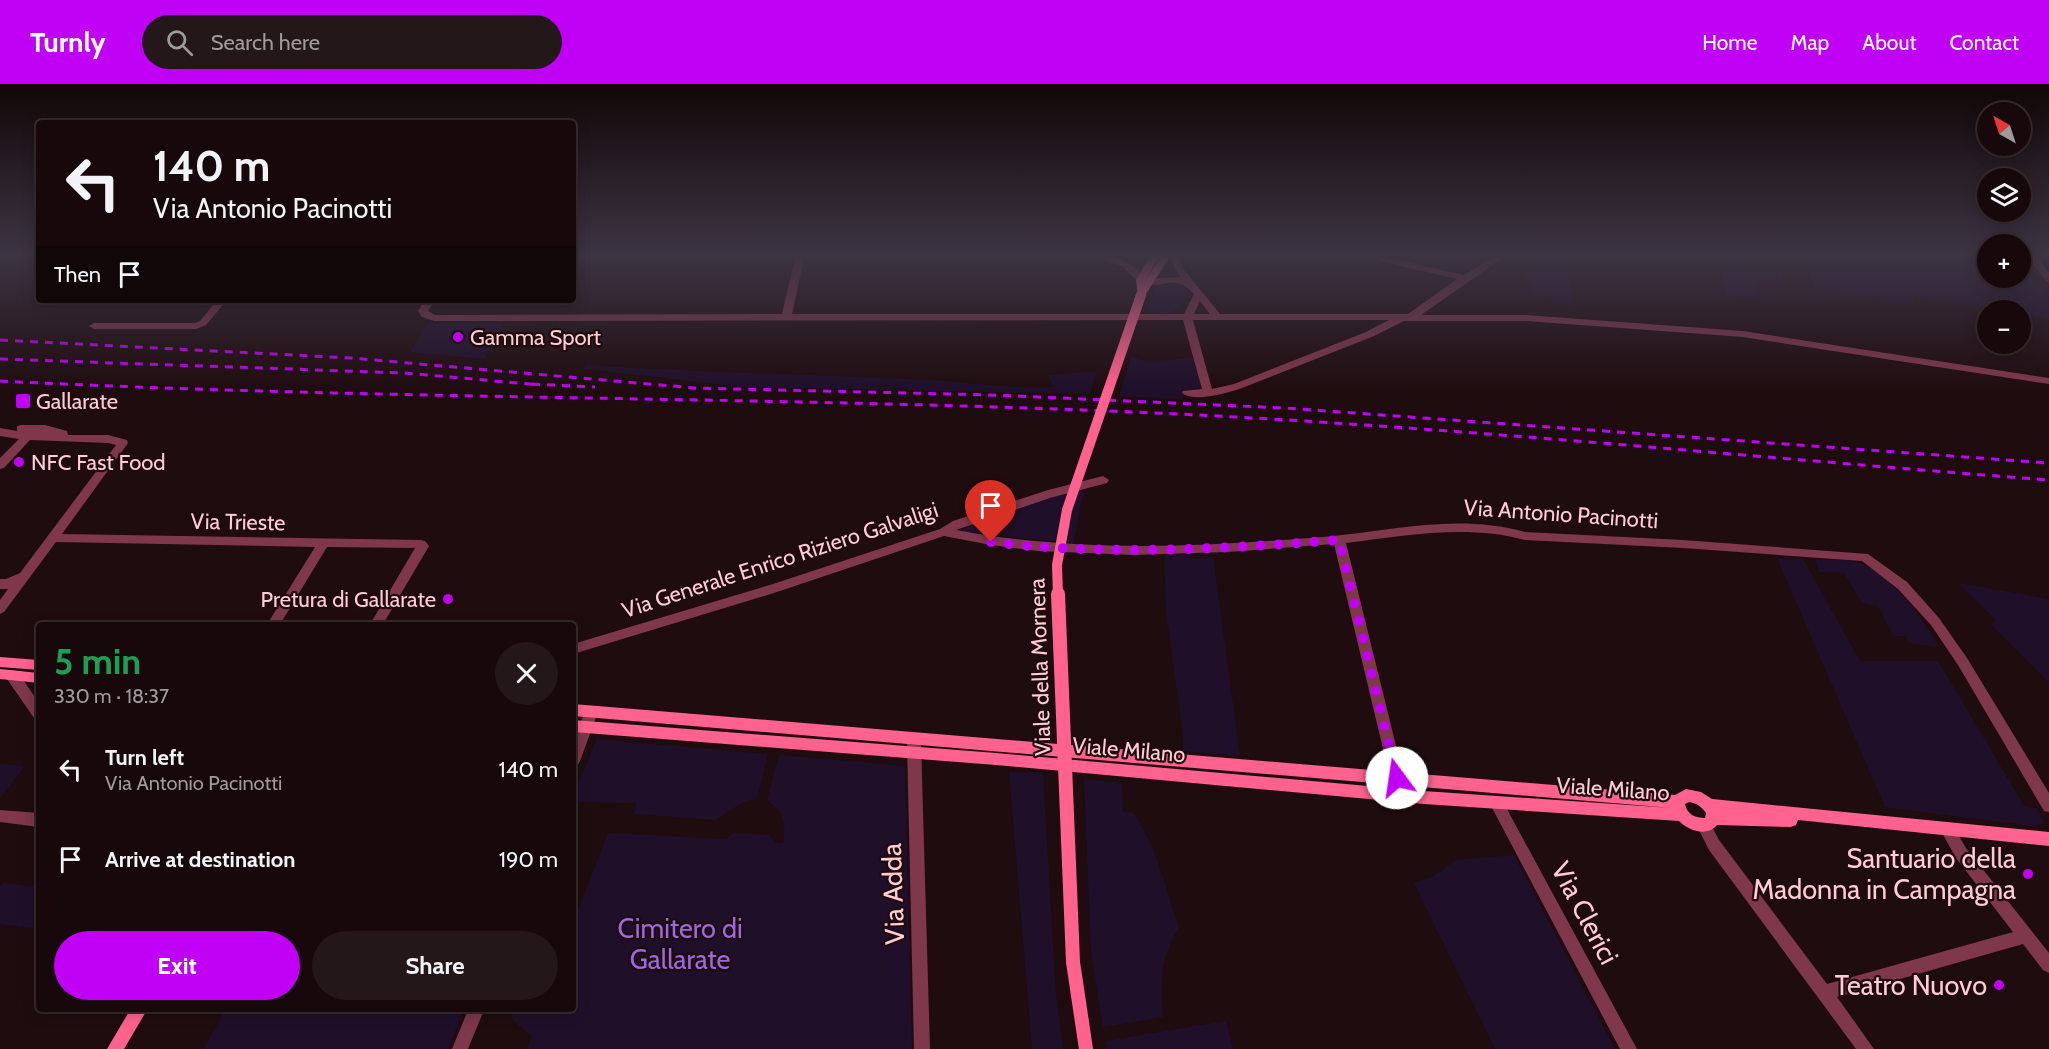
<!DOCTYPE html>
<html lang="en">
<head>
<meta charset="utf-8">
<style>
	body { margin:0; font-family:Cabin,sans-serif; background:#241719; color:#f1f3f6; height:100vh; display:flex; flex-direction:column; font-size:22px; white-space:nowrap }
	* { box-sizing:border-box; margin:0 }
	p { font-size:20px; color:#9e9a9d }
	.icon { flex:none; width:33px; height:33px; fill:none; stroke:currentColor; stroke-width:2; stroke-linecap:round; stroke-linejoin:round }
	.map { position:relative; flex:1; overflow:hidden }
	.panel { position:absolute; left:36px; top:538px; width:540px; height:390px; display:flex; flex-direction:column; background:#17090b; border-radius:6px; box-shadow:0 3px 15px #0003,0 0 0 2px #362a2c }
	.panel>* { flex:none }
	.guide { position:absolute; left:36px; top:36px; width:540px; height:183px; border-radius:6px; box-shadow:0 3px 15px #0003,0 0 0 2px #362a2c; background:#17090b; color:#f1f3f6; overflow:hidden }
	.needle { width:39px; rotate:321deg }
	.tools { position:absolute; left:1977px; top:18px; display:grid; gap:12px }
	.tools a { display:grid; place-items:center; width:54px; height:54px; border-radius:50%; background:#17090b; box-shadow:0 3px 15px #0003,0 0 0 2px #362a2c; font-size:30px }
	.pin { position:absolute; display:grid; place-items:center; width:51px; height:51px; color:#fff; margin:-62px -26px; border-radius:50% 50% 50% 0; rotate:-45deg; box-shadow:0 0 6px #0007 }
	.pin .icon { rotate:45deg }
	.me { position:absolute; width:66px; margin:-33px; rotate:346deg; stroke-linejoin:round; filter:drop-shadow(0 0 4px #0008) }
	.turn { display:flex; align-items:center; gap:21px; height:126px; padding:0 18px; font-size:27px }
	.turn .icon { width:78px; height:78px; stroke-width:2.5 }
	.turn b { display:block; font-size:42px; line-height:51px }
	.then { display:flex; align-items:center; height:57px; padding:0 18px; background:#0003; gap:12px; font-size:22px }
	.round { display:grid; place-items:center; flex:none; width:63px; height:63px; border-radius:32px; background:#241719 }
	.summary { display:flex; align-items:center; justify-content:space-between; height:102px; padding:0 18px }
	h1 { font-size:36px; font-weight:700; line-height:45px; color:#1e9e55 }
	.cta { display:flex; gap:12px; margin-top:auto; padding:12px 18px }
	.cta a { flex:1; height:69px; border-radius:36px; background:#c100f6; color:#fff; font-size:24px; font-weight:700; line-height:69px; text-align:center }
	.cta a+a { background:#241719; color:#f1f3f6 }
	ul { padding:0; list-style:none }
	li { display:flex; align-items:center; gap:18px; height:90px; padding:0 18px }
	li div { flex:1 }
	li b { display:block; font-size:22px }
	li em { font-style:normal }
	header { display:flex; align-items:center; gap:36px; box-sizing:border-box; height:84px; padding:0 30px; background:#c100f6; color:#fff }
	header strong { font-size:28px }
	nav { display:flex; gap:33px; margin-inline-start:auto; font-size:21px }
	.search { width:420px; height:54px; background:#241719; display:flex; align-items:center; gap:15px; box-sizing:border-box; padding:0 21px; border-radius:33px; color:#9e9a9d; font-size:22px }
	.map>svg:first-child { display:block }
	.green { fill:#200f29 }
	.lines { fill:none; stroke-linecap:round; stroke-linejoin:round }
	.street { fill:#7e374b; fill-rule:evenodd }
	.secondary { fill:#ff628f; fill-rule:evenodd }
	.rail { stroke:#c100f6; stroke-width:3; stroke-dasharray:8 7; stroke-linecap:butt }
	.secondary-bridge-far1 { stroke:#ff628f; stroke-width:10 }
	.secondary-bridge { stroke:#ff628f; stroke-width:14 }
	.route { stroke:#c100f6; stroke-width:10; stroke-dasharray:0 18 }
	.poi-dot { fill:#c100f6; stroke:#1f0c0f; stroke-width:2 }
	.labels { text-anchor:middle; dominant-baseline:central; stroke-width:4.5; stroke-linejoin:round; paint-order:stroke }
	.poi-label { font-size:22px; fill:#ffcbd5; stroke:#1f0c0f; text-anchor:start }
	.street-label { font-size:22px; fill:#ffcbd5; stroke:#1f0c0f }
	.near-poi-label { font-size:27px; fill:#ffcbd5; stroke:#1f0c0f; text-anchor:end }
	.near-street-label { font-size:27px; fill:#ffcbd5; stroke:#1f0c0f }
	.near-park-label { font-size:27px; fill:#9d68e1; stroke:#1f0c0f }
</style>
</head>
<body>
<header>
<strong>Turnly</strong>
<div class="search"><svg class="icon" aria-label="search" viewBox="0 0 24 24"><circle cx="10" cy="10" r="6"/><path d="M15 15l6 6"/></svg>Search here</div>
<nav><a>Home</a><a>Map</a><a>About</a><a>Contact</a></nav>
</header>
<div class="map">
<svg width="2049" height="965" viewBox="0 0 2049 965">
	<rect width="100%" height="100%" fill="#1f0c0f"/>
	<path class="green" d="M1450,171H1488L1462,189L1442,184Z
		M1528,171H1561L1566,173L1573,223L1532,209L1530,199L1523,192L1537,181Z
		M1793,171H1987L1988,194H2020L2021,175L2028,176L2034,185L2029,186L2049,215V234L2021,229L2020,226H2003L1912,212L1915,221L1815,204L1803,176L1794,175Z
		M1717,178L1782,188L1785,203L1755,199L1758,216L1727,212Z
		M1178,198L1184,202L1188,208L1179,224L1168,229L1147,228L1155,202Z
		M428,239H504L485,275L410,268Z
		M1131,273L1149,278L1195,273L1204,305L1202,307L1184,308L1183,315L1119,312Z
		M586,281C693,288 799,290 906,295C955,296 1004,305 1053,303L1048,291L1097,287L1090,310L741,303L583,285Z
		M1086,407L1081,418L1074,459L957,447L1035,417Z
		M1191,470L1195,475L1213,473L1240,672L1183,667V651L1166,527L1164,471Z
		M1777,474L1803,475L1860,577H1938L2025,723L2037,724L2044,739L2034,742L1885,723Z
		M1815,476C1827,476 1840,475 1852,477C1889,485 1921,532 1939,563L1908,559L1906,552H1893L1878,522L1862,519L1844,489L1820,488Z
		M1958,499L2049,515V598L1991,541L1996,536Z
		M597,655L768,670L757,715L743,718L716,736L634,730L636,719L573,718V712Z
		M779,671L905,682L912,965H527L532,952L513,937L510,926H573V839L608,749L726,755L732,749L770,751L775,758L783,759C786,738 785,729 767,716Z
		M0,680L25,682L0,714Z
		M1009,688L1043,689L1056,911L1063,965H1032Z
		M1084,695L1122,699L1123,727L1134,729C1158,767 1165,803 1179,844C1160,872 1160,900 1163,933L1103,943L1091,868Z
		M1514,771L1615,965H1495L1414,799L1432,793L1456,776Z
		M3,799L39,803V845L0,840V803Z
		M225,926H464L448,965H204Z
		M1226,937L1233,965H1107L1106,957Z"/>
	<g class="lines">
		<path class="street" d="M573,171H926L921,174H804L792,230H1184L1194,210C1175,187 1161,208 1145,198L1150,195L1180,193L1168,171H1177L1184,186L1220,230H1408L1457,195L1362,173L1361,171H1376L1464,191L1497,171H1507L1421,231H1526L1743,247L2049,294V300L1743,253L1526,237H1404L1374,252L1242,304C1227,309 1194,319 1182,309L1183,307L1202,305L1183,236L434,237L422,233L418,227L425,216H435L428,227L435,231L782,230L795,174L573,175ZM1200,217L1210,230H1194ZM1193,236H1389L1366,248L1234,300L1212,305Z
			M1087,171C1112,170 1131,175 1146,196L1144,198H1138L1122,182Z
			M2026,171H2036L2049,189V198L2046,197Z
			M217,216H227L206,241L196,245H94L89,242L94,239H195L200,237Z
			M21,341H45L67,347L68,351H108L127,356L128,359L62,450L421,456L425,457L429,462L382,542H369L415,464L327,463L279,542H266L315,463L56,458L4,528L0,530V516L8,505H0V495H6L20,489L116,361L108,359L30,356L4,384L0,385V374L19,355L0,352V344L17,347V342Z
			M1103,392L1109,396L1107,399L1050,414L956,446C1078,469 1200,463 1323,453C1391,447 1457,429 1525,448L1683,456L1868,470L1907,498L1939,534L1967,574L2049,709V728L2044,727L1958,581L1931,541L1898,505L1862,477L1683,464L1525,456C1465,440 1406,452 1346,459L1404,694L1402,698L1397,700L1392,698L1390,694L1334,460L1228,468L1133,471L1038,467L991,461L944,452L774,509L573,570V560L773,500L940,445L953,437L1048,406Z
			M12,586L17,587L39,619V636L34,634L7,595L6,591L7,587Z
			M591,622L596,624L598,628L580,677L578,681L573,683V659L586,624Z
			M914,653L919,655L921,659L930,965H914L907,659L909,655Z
			M1496,712L1501,714L1637,965H1620L1491,722L1489,718L1491,714Z
			M0,726L39,729V743L0,738Z
			M1704,735L1709,737L1719,756L1827,900L2013,848L1956,774L1941,747L1943,742L1948,740L1953,742L1966,764L2049,869V889L2043,886L2023,860L1837,913L1874,965H1856L1709,766L1697,742L1699,737Z
			M468,926H484L468,965H452Z"/>
		<path class="secondary" d="M1151,171H1160L1146,195L1162,171H1171L1144,213H1138L1136,196Z
			M0,573L39,576V586L0,583Z
			M0,585L39,589V599L0,595Z
			M573,620L1675,711L1686,705L1701,708L1712,715L2049,748V762L1798,736L1796,741L1791,743L1717,741C1707,753 1689,747 1679,737L1424,720L996,681L573,648V636L996,669L1424,707L1672,724L573,632ZM1689,718C1696,719 1701,722 1706,729L1705,734C1696,734 1687,731 1685,720Z
			M130,926H147L124,965H107Z"/>
		<path class="rail" d="M0,256L351,274L695,304L993,311L1285,324L2049,379
			M0,275L405,289L540,301
			M0,297C378,316 756,312 1134,328C1440,341 1744,373 2049,396
			M532,300L595,303"/>
		<path class="secondary-bridge-far1" d="M1058,512L1057,481L1067,426L1141,211"/>
		<path class="secondary-bridge" d="M1058,510L1073,878L1086,965"/>
	</g>
	<linearGradient id="sky" x2="0" y2="1"><stop stop-color="#110708"/><stop offset="0.56" stop-color="#3c3442"/><stop offset="1" stop-color="#3c3442" stop-opacity="0"/></linearGradient>
	<rect width="2049" height="306" fill="url(#sky)"/>
	<g class="lines">
		<path class="route" d="M991,458C1107,472 1222,465 1339,456L1397,694"/>
	</g>
	<g class="poi-dot">
		<circle cx="458" cy="253" r="6"/>
		<rect x="15" y="309" width="16" height="16" rx="3"/>
		<circle cx="19" cy="378" r="6"/>
		<circle cx="448" cy="515" r="6"/>
		<circle cx="2028" cy="790" r="6"/>
		<circle cx="1999" cy="901" r="6"/>
	</g>
	<g class="labels">
		<g class="poi-label">
			<text x="470" y="253">Gamma Sport</text>
			<text x="36" y="317">Gallarate</text>
			<text x="31" y="378">NFC Fast Food</text>
			<text x="436" y="515" text-anchor="end">Pretura di Gallarate</text>
		</g>
		<g class="street-label">
			<text transform="translate(1561 430) rotate(4)">Via Antonio Pacinotti</text>
			<text transform="translate(238 438) rotate(1)">Via Trieste</text>
			<text transform="translate(780 476) rotate(-18)">Via Generale Enrico Riziero Galvaligi</text>
			<text transform="translate(1040 583) rotate(-92)">Viale della Mornera</text>
			<text transform="translate(1129 666) rotate(5)">Viale Milano</text>
			<text transform="translate(1613 705) rotate(4)">Viale Milano</text>
		</g>
		<g class="near-poi-label">
			<text x="2016" y="774">Santuario della<tspan x="2016" dy="31">Madonna in Campagna</tspan></text>
			<text x="1987" y="901">Teatro Nuovo</text>
		</g>
		<g class="near-street-label">
			<text transform="translate(893 810) rotate(-92)">Via Adda</text>
			<text transform="translate(1585 829) rotate(62)">Via Clerici</text>
		</g>
		<g class="near-park-label">
			<text x="680" y="844">Cimitero di<tspan x="680" dy="31">Gallarate</tspan></text>
		</g>
	</g>
</svg>
<div class="tools">
<a><svg class="needle" viewBox="-14 -14 28 28"><path d="M0-13l5 13h-10z" fill="#e53935"/><path d="M0 13l5-13h-10z" fill="#9e9a9d"/></svg></a>
<a><svg class="icon" aria-label="layers" viewBox="0 0 24 24"><path d="M12 4l9 5-9 5-9-5zM3 14l9 5 9-5"/></svg></a>
<a>+</a>
<a>−</a>
</div>
<div class="pin" style="left:991px;top:458px;background:#d93025"><svg class="icon" aria-label="arrive" viewBox="0 0 24 24"><path d="M6 21V4h12l-3 4 3 4H6"/></svg></div>
<svg class="me" style="left:1397px;top:694px" viewBox="-20 -20 40 40"><circle r="19" fill="#fff"/><path d="M0-13L10 11 0 6-10 11z" fill="#c100f6"/></svg>
<div class="guide">
<div class="turn"><svg class="icon" aria-label="left" viewBox="0 0 24 24"><path d="M17 20v-9H6M10 6l-5 5 5 5"/></svg><div><b>140 m</b>Via Antonio Pacinotti</div></div>
<div class="then">Then<svg class="icon" aria-label="arrive" viewBox="0 0 24 24"><path d="M6 21V4h12l-3 4 3 4H6"/></svg></div>
</div>
<section class="panel">
<div class="summary"><div><h1>5 min</h1><p>330 m · 18:37</p></div><a class="round"><svg class="icon" aria-label="close" viewBox="0 0 24 24"><path d="M6 6l12 12M18 6L6 18"/></svg></a></div>
<ul>
<li><svg class="icon" aria-label="left" viewBox="0 0 24 24"><path d="M17 20v-9H6M10 6l-5 5 5 5"/></svg><div><b>Turn left</b><p>Via Antonio Pacinotti</p></div><em>140 m</em></li>
<li><svg class="icon" aria-label="arrive" viewBox="0 0 24 24"><path d="M6 21V4h12l-3 4 3 4H6"/></svg><div><b>Arrive at destination</b></div><em>190 m</em></li>
</ul>
<div class="cta"><a>Exit</a><a>Share</a></div>
</section>
</div>
</body>
</html>
